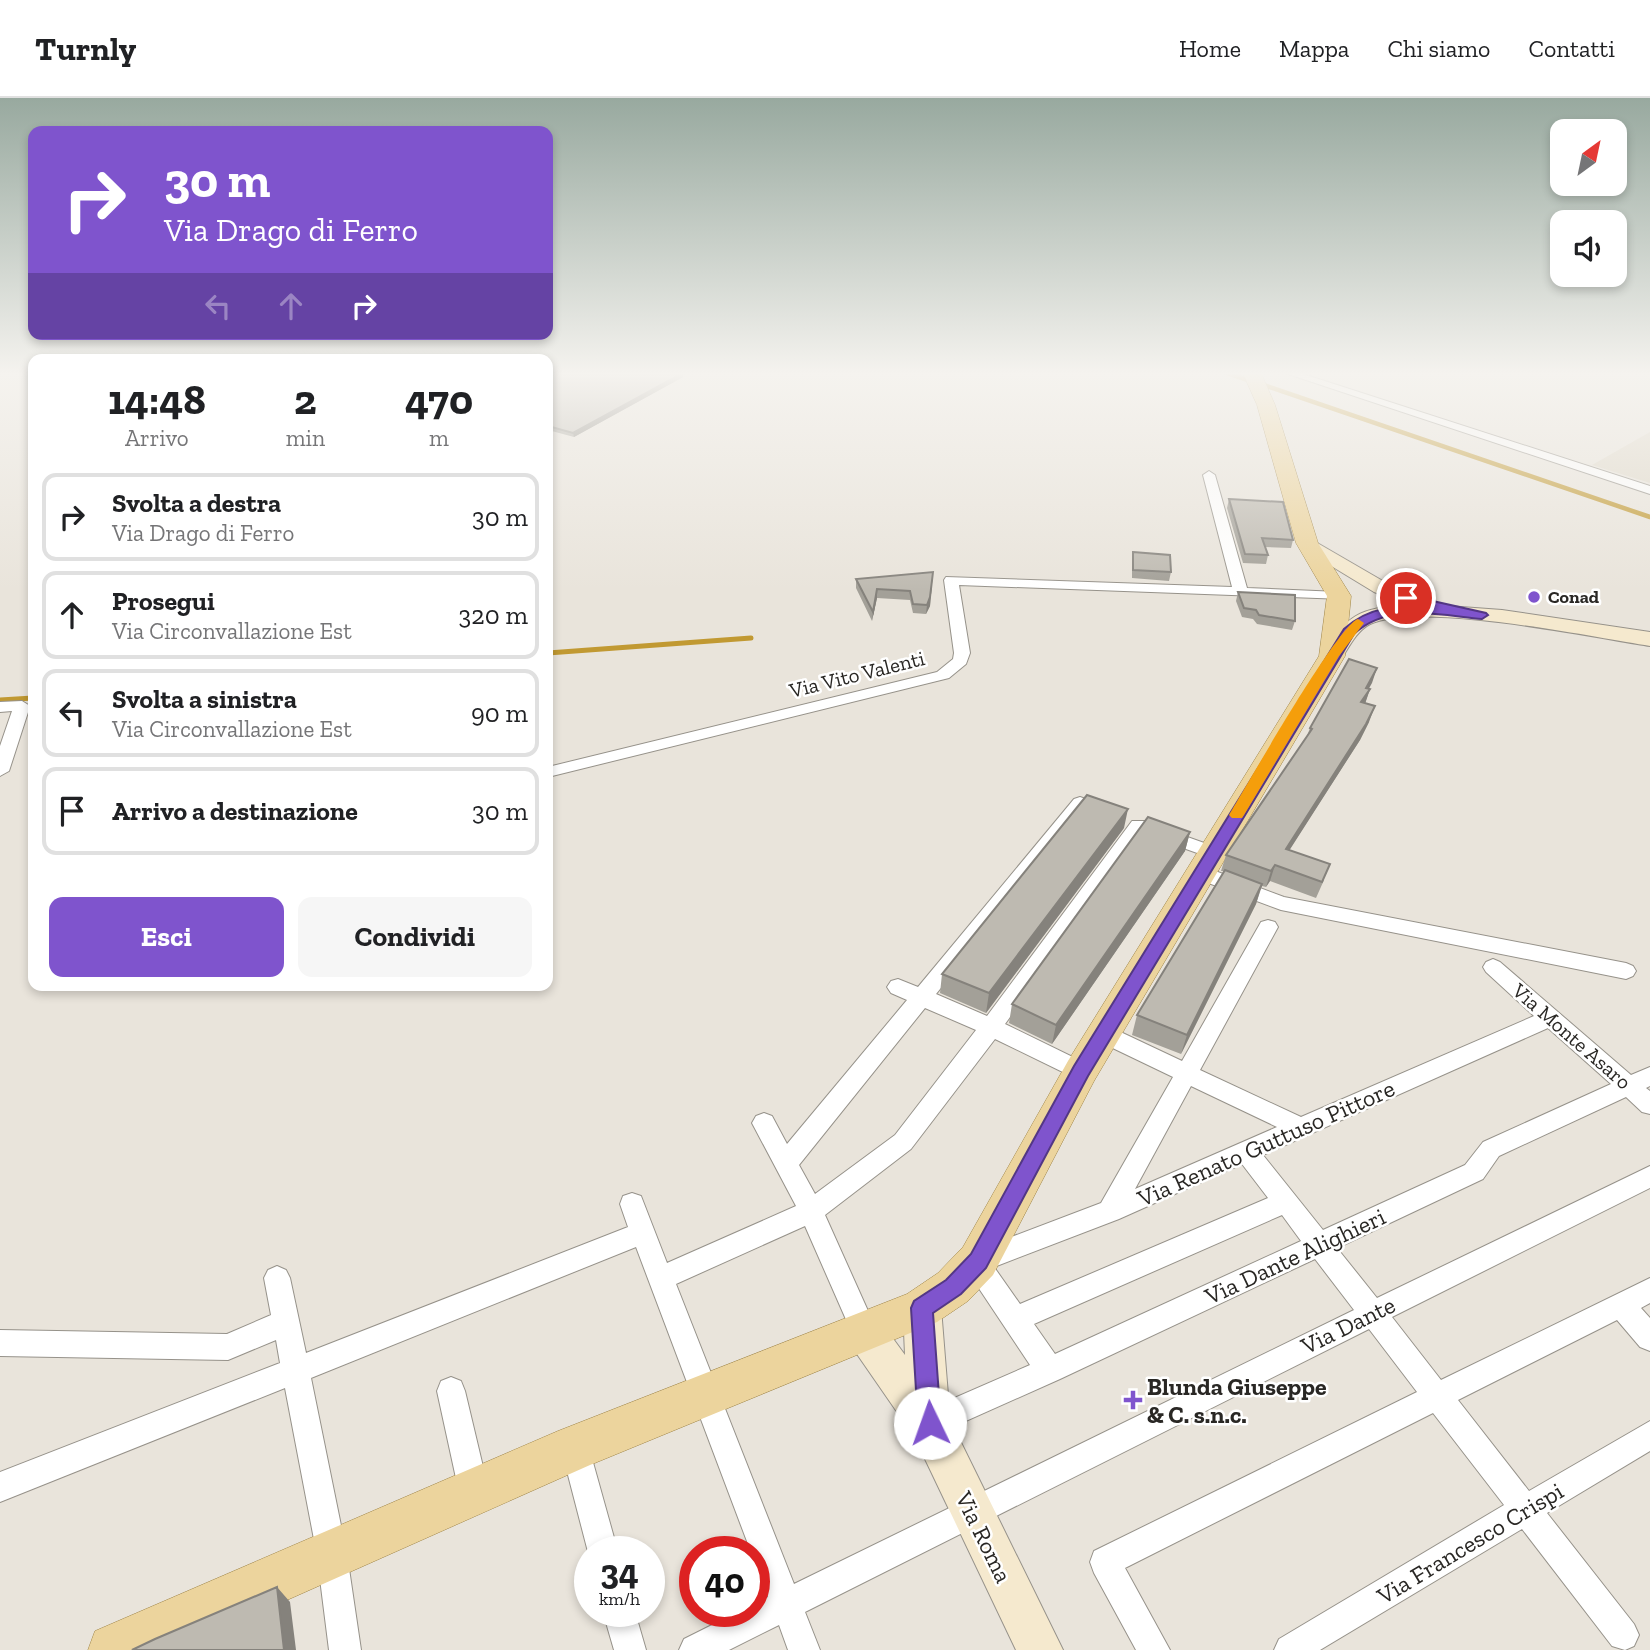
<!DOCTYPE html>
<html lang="it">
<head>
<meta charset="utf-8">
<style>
	body { margin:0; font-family:"Zilla Slab",serif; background:#f6f6f6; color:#202124; height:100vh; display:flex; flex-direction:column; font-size:26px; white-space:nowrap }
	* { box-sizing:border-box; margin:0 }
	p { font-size:23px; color:#757577 }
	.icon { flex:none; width:38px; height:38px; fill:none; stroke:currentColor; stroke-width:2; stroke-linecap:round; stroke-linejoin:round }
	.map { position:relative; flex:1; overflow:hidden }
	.sheet { position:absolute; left:28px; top:256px; width:525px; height:637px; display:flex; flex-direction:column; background:#fff; border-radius:14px; box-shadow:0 4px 10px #0003 }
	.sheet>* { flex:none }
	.banner { position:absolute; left:28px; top:28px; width:525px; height:214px; border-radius:14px; box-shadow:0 4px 10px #0003; background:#7f54cd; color:#fff; overflow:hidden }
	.needle { width:46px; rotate:33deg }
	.buttons { position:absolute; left:1550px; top:21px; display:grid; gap:14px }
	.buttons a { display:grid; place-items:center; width:77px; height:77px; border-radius:14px; background:#fff; box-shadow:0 4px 10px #0003; font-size:35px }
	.speed { position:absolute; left:574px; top:1438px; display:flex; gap:14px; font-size:35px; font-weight:700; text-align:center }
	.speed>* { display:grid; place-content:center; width:91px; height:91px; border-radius:50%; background:#fff; box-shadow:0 4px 10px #0003; line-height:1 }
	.speed small { font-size:18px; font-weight:400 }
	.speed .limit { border:10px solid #d22; background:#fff; color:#111 }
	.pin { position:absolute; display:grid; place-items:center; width:60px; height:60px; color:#fff; margin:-30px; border:4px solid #fff; border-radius:50%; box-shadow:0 2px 7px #0007 }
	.me { position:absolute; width:77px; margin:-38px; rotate:357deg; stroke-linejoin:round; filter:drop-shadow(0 0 5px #0008) }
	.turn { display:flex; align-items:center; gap:24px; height:147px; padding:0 21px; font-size:32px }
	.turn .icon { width:91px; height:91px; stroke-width:2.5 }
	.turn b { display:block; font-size:49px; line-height:60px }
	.lanes { display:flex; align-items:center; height:66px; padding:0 21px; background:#0003; justify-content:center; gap:35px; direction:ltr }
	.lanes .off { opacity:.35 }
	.eta { display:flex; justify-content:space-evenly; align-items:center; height:119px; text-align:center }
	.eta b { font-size:42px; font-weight:700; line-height:49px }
	.cta { display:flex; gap:14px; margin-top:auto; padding:14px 21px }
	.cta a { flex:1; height:80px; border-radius:14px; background:#7f54cd; color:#fff; font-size:28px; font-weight:700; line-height:80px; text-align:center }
	.cta a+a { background:#f6f6f6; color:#202124 }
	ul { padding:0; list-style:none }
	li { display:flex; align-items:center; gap:21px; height:88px; margin:0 14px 10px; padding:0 7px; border:4px solid #e0e0e0; border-radius:14px }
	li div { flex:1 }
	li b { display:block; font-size:26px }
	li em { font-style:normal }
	header { display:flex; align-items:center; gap:42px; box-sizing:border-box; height:98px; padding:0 35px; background:#fff; border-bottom:2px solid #e0e0e0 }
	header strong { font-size:33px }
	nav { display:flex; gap:38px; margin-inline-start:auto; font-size:24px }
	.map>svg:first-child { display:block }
	.built { fill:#dfd8c9 }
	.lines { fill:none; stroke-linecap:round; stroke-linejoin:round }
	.stream-far1 { stroke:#c19932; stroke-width:4.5 }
	.stream { stroke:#c19932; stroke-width:5 }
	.street-casing { stroke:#96928a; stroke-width:2 }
	.secondary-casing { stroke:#96928a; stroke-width:2 }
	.primary-casing { stroke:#9f8548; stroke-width:1 }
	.street { fill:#fff; fill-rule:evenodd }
	.secondary { fill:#f5e9ce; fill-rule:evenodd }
	.primary { fill:#ecd49d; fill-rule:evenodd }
	.wall { fill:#a3a098 }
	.shaded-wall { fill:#85827c }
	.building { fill:#bebab1; stroke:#85827c; stroke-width:2 }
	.route { fill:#7f54cd; stroke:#533785; stroke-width:2 }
	.slow { fill:#f59e0b }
	.poi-dot { fill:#7f54cd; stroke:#fff; stroke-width:2.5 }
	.labels { text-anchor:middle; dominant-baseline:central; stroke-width:5; stroke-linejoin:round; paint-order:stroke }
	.far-poi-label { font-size:18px; font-weight:bold; fill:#292724; stroke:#fff; text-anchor:start }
	.street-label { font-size:21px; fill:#292724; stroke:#fff }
	.near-street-label { font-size:24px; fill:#292724; stroke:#fff }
	.near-poi-label { font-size:24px; font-weight:bold; fill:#292724; stroke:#fff; text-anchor:start }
</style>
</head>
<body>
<header>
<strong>Turnly</strong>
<nav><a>Home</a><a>Mappa</a><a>Chi siamo</a><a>Contatti</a></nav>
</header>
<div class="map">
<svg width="1650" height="1552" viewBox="0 0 1650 1552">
	<rect width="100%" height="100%" fill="#e9e4db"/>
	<path class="built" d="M1650,334V385L1592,367Z"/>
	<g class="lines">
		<path class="stream-far1" d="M1227,275L1251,283
			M1261,286L1650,419"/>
		<path class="stream" d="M548,555L751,540
			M0,602L33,600"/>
		<g class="street-casing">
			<path id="street" d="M1285,275H1300L1650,388V396Z
				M1209,373L1215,377L1247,490L1339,494L1346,498L1344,501L959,487L970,555L966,566L949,580L548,679V669L937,574L953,561L954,555L944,482L946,479L1232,489L1203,377Z
				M22,603L30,608L9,673L0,678V648L12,613L0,614V604Z
				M1080,699L1111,710L1114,714L1105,720L1083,713L936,896L987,918L1132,723H1146L1148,727L1146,731L1005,926L1089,967L1092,973L1089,979L1081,982L1073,979L995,941L911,1051L825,1117L877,1233L873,1242L864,1246L855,1242L805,1128L676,1186L794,1486L1354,1212L1315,1161L1060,1281L930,1339L920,1335L916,1325L920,1315L1030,1267L976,1186L965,1163L969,1155L1101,1105L1173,979L1096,942L1093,936L1096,930L1104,927L1112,930L1182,963L1261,824L1268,822L1275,824L1278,829L1200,972L1301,1019L1534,918L1486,874L1483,869L1486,864L1493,861L1500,864L1631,977L1650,969V988L1646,990L1650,993V1016L1642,1014L1626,999L1499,1058L1483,1081L1337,1150L1377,1200L1650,1068V1090L1392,1219L1441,1282L1650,1180V1205L1641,1210L1650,1220V1253L1640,1249L1617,1222L1458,1302L1529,1393L1650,1323V1353L1547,1415L1634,1526L1639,1537L1634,1548L1625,1552L1612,1548L1522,1431L1320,1552H1274L1279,1541L1504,1407L1433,1315L1125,1470L1170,1552H1136L1094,1475L1090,1464L1094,1453L1417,1294L1369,1231L805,1514L820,1552H788L779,1527L729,1552H679L684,1541L738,1514H754V1506L768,1499L754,1463V1454H751L636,1149L311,1280L347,1457L361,1552H329L317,1457L285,1290L0,1404V1374L280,1265L276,1242L228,1262L0,1258V1232L227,1236L271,1217L264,1180L268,1172L277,1168L286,1172L290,1180L306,1255L628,1129L620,1106L623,1098L632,1095L641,1098L667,1165L796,1108L752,1025L756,1018L764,1015L772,1018L787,1046L907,902L891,895L887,889L891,883L898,881L918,889L1074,701ZM925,910L976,932L895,1037L815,1096L799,1067ZM1548,930L1611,986L1483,1044L1465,1067L1323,1132L1263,1057ZM1191,988L1277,1029L1135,1091ZM1242,1066L1268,1100L1020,1206L994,1169L1119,1121ZM1282,1117L1301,1143L1055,1256L1034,1226Z
				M1165,731L1221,751L1223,755L1221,759L1214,761L1158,741L1156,737L1158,733Z
				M1202,768L1284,799L1626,865L1633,868L1636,873L1633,878L1626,881L1281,812L1195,780L1192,775L1195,770Z
				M451,1279L461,1283L465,1293L489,1394L484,1404L474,1409L464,1404L459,1394L437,1293L441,1283Z
				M575,1336L585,1340L589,1350L618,1454H590V1459L588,1454L561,1350L565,1340Z
				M603,1514H635L646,1552H614Z"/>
		</g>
		<g class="secondary-casing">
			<path id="secondary" d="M1307,439L1388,486L1432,500L1434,507L1502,512L1650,534V548C1591,539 1420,503 1370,526C1356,533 1348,551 1340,563H1324L1321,558C1348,517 1357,510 1408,507L1374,494L1300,449L1297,445L1300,441Z
				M922,1192L936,1197L941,1210L950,1322L1063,1552H1016L915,1340L850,1246L844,1233L850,1220L864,1214L878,1220L905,1257L903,1210L908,1197Z"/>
		</g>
		<g class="primary-casing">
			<path id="primary" d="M1243,275H1261L1275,307L1318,445L1351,498L1345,558L1094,983L993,1177L968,1203L937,1224L590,1367L175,1552H88L95,1533L558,1333L907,1196L938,1175L963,1149L1068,963L1319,558L1327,498L1296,445L1257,307Z"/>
		</g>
		<use href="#street" class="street"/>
		<use href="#secondary" class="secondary"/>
		<use href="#primary" class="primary"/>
	</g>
	<path class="wall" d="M548,275L683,279L574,339L548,332Z
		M1229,401L1293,442L1291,450L1265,449L1268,457L1266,466L1243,465L1227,410Z
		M1133,454L1171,474L1169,483L1132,480V463Z
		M933,474L930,508L926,516L913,515L910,502L877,500L872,523L856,490V481Z
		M1238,494L1295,523L1292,532L1257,526L1253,521L1242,519L1236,503Z
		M1377,570L1368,591H1370L1365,605L1369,624L1360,642L1289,752L1324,782L1316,800L1270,783L1266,789L1262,788L1256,806L1181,956L1132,937L1137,917L1224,773H1221L1226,757L1307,638L1310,630Z
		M1124,730L986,915L940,895L942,876Z
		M1190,734L1185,753L1052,946L1009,925L1012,906Z"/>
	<path class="shaded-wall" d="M683,275V279L574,339L573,335Z
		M933,474L930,508L926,516L927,507Z
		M877,491V500L872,523L873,514Z
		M1377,570L1372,585L1362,603L1370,591L1365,606L1356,619L1366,590Z
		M1375,608L1369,624L1360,642L1280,767L1286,751Z
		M1128,711L1124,730L986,915L989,895Z
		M1190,734L1185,753L1052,946L1056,927Z
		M1275,767L1270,783L1266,789L1271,773Z
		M1262,786L1256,806L1181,956L1187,937Z
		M277,1489L290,1504L296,1552H284Z"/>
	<path class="building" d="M548,275H683L573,335L548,328Z
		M1229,401L1283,404L1293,442L1262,440L1268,457L1245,456Z
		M1133,454L1170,457L1171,474L1133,472Z
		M933,474L930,499L927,507L913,506L910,493L877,491L873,514L856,481Z
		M1238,494L1295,497V523L1259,517L1256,512L1244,510Z
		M1349,561L1377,570L1366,590L1370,591L1361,604L1375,608L1366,626L1286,751L1330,766L1322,784L1275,767L1271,773L1226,757L1312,631L1310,630Z
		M1087,697L1128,711L989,895L942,876Z
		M1148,719L1190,734L1056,927L1012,906Z
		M1225,772L1262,786L1187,937L1137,917Z
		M277,1489L284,1552H132L155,1541Z"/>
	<linearGradient id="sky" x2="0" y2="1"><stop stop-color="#98a99f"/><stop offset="0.56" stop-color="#f5f3ef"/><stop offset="1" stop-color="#f5f3ef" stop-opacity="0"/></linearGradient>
	<rect width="1650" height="492" fill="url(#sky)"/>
	<path class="route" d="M1406,497L1486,515L1488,517L1482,521C1439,517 1388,504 1354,536L1088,978L986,1170L961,1196L933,1215L941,1325L938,1333L930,1337L921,1333L918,1325L911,1210L914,1203L946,1182L971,1156L1074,968L1344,531C1369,508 1398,507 1430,509L1401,503V498Z"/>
	<path class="slow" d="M1358,521L1364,525L1339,558L1244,717L1242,720H1232L1229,717C1247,687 1337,528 1358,521Z"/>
	<g class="poi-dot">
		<circle cx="1534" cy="499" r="7"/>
		<path d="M1129.5 1291.5h7v7h7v7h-7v7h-7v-7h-7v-7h7z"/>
	</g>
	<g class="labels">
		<g class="far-poi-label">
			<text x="1548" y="499">Conad</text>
		</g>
		<g class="street-label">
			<text transform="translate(857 576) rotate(-14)">Via Vito Valenti</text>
			<text transform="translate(1572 938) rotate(41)">Via Monte Asaro</text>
		</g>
		<g class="near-street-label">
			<text transform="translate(1266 1045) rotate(-24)">Via Renato Guttuso Pittore</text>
			<text transform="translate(1295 1158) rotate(-25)">Via Dante Alighieri</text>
			<text transform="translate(1348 1227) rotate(-26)">Via Dante</text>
			<text transform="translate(984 1439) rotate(64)">Via Roma</text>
			<text transform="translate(1470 1445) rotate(-31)">Via Francesco Crispi</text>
		</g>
		<g class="near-poi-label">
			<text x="1147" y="1288">Blunda Giuseppe<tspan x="1147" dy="28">&amp; C. s.n.c.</tspan></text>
		</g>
	</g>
</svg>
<div class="buttons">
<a><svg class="needle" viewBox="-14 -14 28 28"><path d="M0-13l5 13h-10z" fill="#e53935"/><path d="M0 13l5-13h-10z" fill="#757577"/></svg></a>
<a><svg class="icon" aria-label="sound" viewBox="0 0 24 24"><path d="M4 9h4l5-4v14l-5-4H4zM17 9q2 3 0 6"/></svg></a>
</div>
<div class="speed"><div>34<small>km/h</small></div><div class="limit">40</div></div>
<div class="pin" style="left:1406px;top:500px;background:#d93025"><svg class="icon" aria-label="arrive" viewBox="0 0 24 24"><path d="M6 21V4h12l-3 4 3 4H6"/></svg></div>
<svg class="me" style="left:930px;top:1325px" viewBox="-20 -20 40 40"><circle r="19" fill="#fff"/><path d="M0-13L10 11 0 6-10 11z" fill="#7f54cd"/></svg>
<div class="banner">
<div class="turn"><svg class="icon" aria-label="right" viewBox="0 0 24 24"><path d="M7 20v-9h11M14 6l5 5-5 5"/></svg><div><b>30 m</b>Via Drago di Ferro</div></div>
<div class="lanes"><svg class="icon off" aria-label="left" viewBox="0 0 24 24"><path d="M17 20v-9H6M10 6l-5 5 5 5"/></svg><svg class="icon off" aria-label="ahead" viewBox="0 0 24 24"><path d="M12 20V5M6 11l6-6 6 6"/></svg><svg class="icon" aria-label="right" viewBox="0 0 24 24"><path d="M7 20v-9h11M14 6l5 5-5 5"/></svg></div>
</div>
<section class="sheet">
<div class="eta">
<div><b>14:48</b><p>Arrivo</p></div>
<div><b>2</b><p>min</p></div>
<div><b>470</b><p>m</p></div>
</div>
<ul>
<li><svg class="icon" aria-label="right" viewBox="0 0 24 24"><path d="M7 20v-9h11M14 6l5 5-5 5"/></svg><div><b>Svolta a destra</b><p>Via Drago di Ferro</p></div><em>30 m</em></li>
<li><svg class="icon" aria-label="ahead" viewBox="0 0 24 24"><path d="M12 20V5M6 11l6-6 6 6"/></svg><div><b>Prosegui</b><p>Via Circonvallazione Est</p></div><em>320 m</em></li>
<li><svg class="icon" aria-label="left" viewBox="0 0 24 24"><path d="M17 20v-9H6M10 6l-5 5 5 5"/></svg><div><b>Svolta a sinistra</b><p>Via Circonvallazione Est</p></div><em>90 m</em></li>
<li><svg class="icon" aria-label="arrive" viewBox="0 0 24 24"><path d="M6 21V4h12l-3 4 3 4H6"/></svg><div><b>Arrivo a destinazione</b></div><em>30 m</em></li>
</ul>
<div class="cta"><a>Esci</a><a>Condividi</a></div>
</section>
</div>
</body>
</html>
